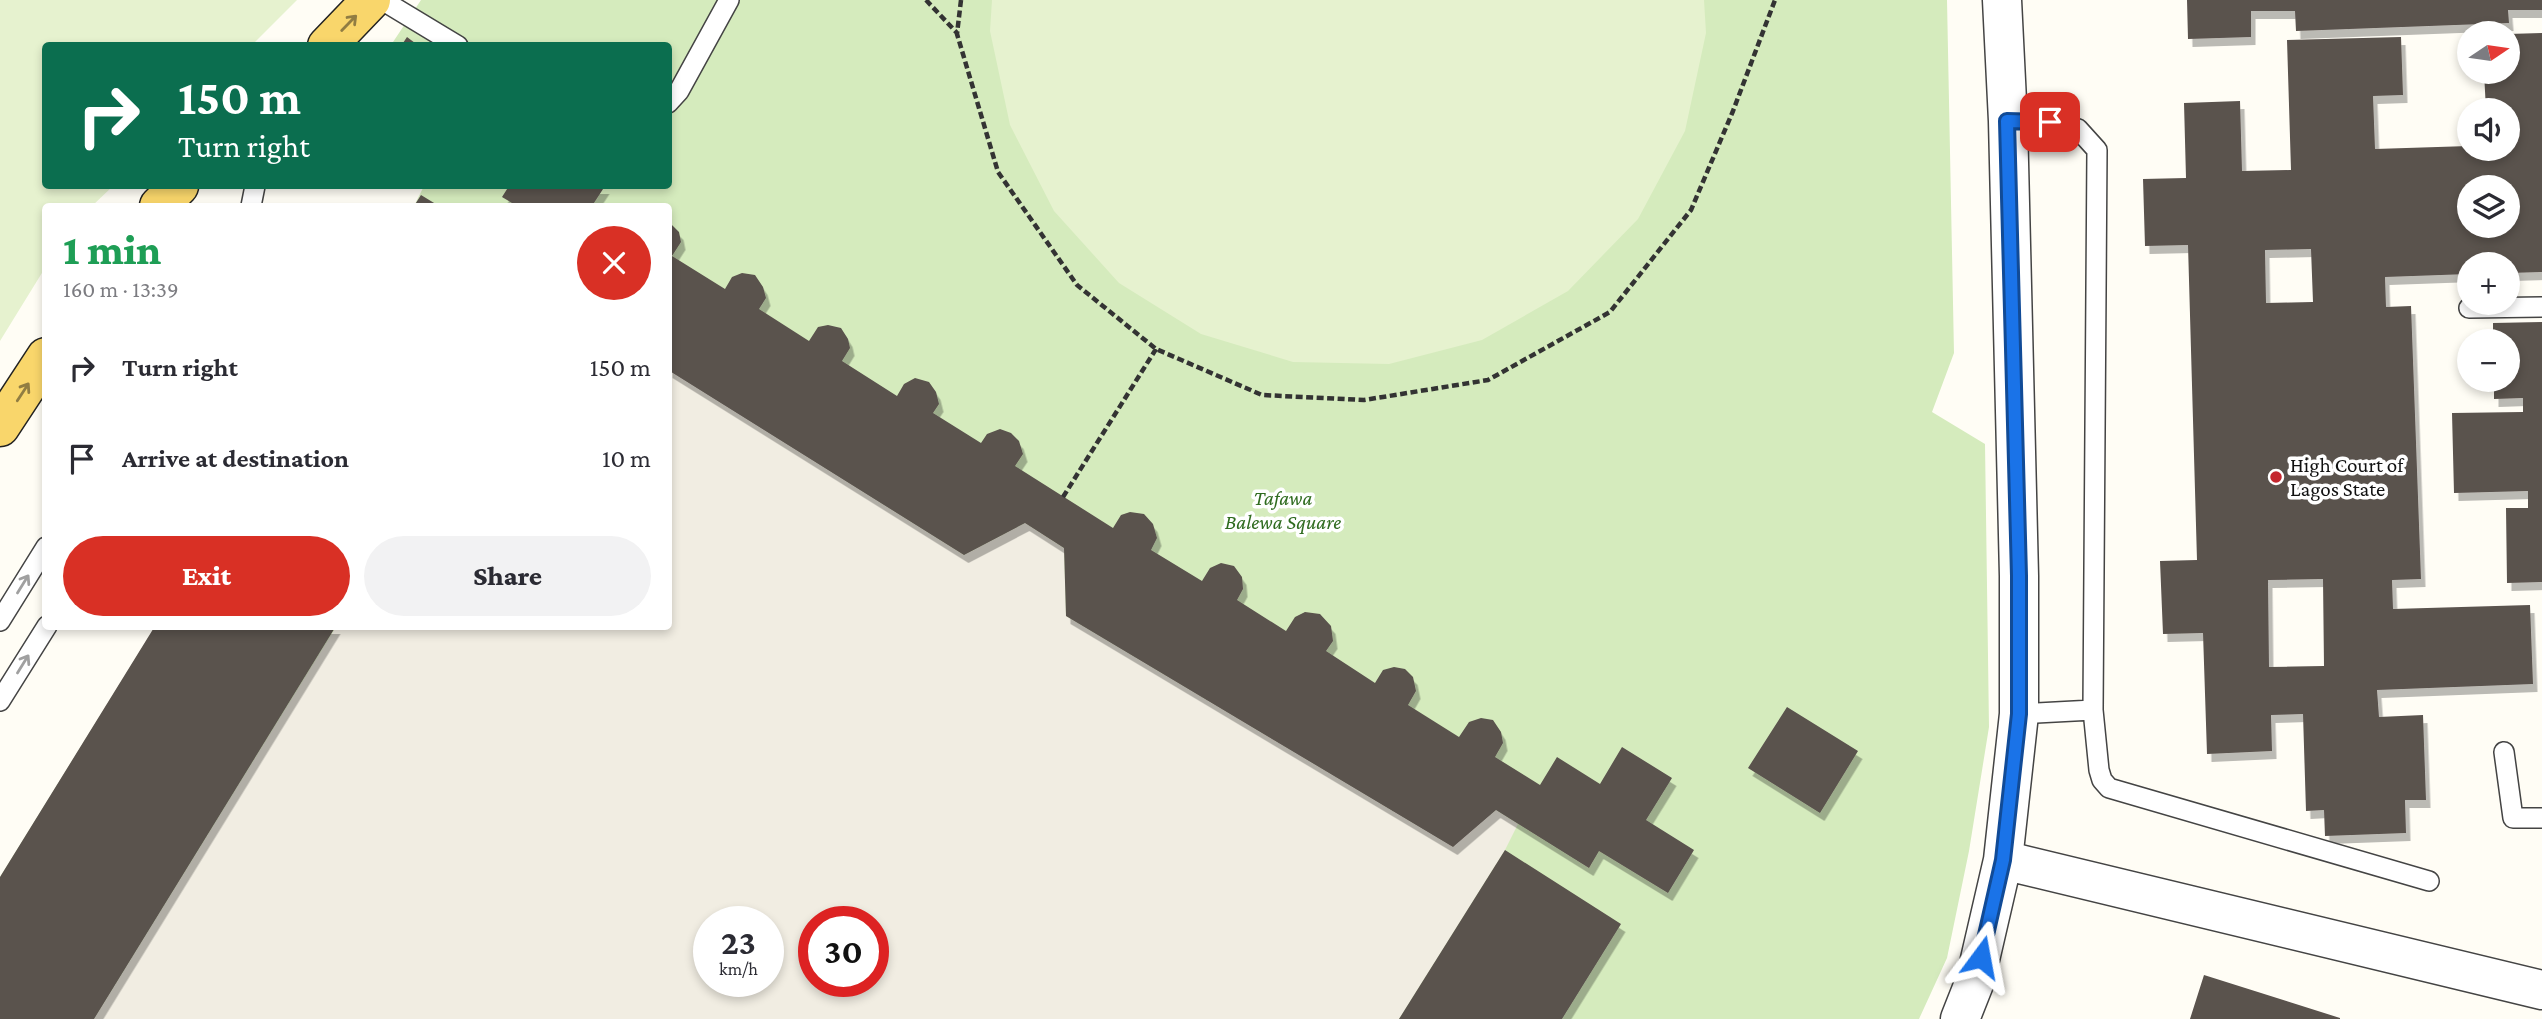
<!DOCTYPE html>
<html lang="en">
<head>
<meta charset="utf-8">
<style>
	body { margin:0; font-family:"Crimson Pro",serif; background:#f2f2f3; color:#2b2b33; height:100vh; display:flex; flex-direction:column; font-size:26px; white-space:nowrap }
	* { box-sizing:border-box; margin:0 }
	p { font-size:23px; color:#7c7c81 }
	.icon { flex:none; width:38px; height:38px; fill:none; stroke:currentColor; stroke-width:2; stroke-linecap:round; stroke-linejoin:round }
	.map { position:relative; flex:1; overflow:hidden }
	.drawer { position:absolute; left:42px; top:203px; width:630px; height:427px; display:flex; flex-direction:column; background:#fff; border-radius:7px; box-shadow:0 4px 10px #0003 }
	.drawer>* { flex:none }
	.top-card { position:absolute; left:42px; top:42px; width:630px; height:147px; border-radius:7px; box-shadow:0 4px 10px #0003; background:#0b6e4f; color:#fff; overflow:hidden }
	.needle { width:46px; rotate:77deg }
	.tools { position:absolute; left:2457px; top:21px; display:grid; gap:14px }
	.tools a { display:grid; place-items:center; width:63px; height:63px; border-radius:50%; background:#fff; box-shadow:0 4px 10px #0003; font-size:35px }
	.speed { position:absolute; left:693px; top:906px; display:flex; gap:14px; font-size:35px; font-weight:700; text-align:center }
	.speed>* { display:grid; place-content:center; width:91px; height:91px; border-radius:50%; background:#fff; box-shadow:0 4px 10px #0003; line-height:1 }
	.speed small { font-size:18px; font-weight:400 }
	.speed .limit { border:10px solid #d22; background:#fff; color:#111 }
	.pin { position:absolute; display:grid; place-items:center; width:60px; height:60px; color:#fff; margin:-30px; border-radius:14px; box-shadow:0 4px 10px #0006 }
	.me { position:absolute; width:77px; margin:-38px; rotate:13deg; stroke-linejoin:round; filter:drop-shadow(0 0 5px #0008) }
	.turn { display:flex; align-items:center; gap:24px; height:147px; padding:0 21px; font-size:32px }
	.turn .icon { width:91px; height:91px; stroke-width:2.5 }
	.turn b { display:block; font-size:49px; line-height:60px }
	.round { display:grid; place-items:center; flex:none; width:74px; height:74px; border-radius:37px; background:#f2f2f3 }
	.summary { display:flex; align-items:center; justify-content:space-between; height:119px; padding:0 21px }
	h1 { font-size:42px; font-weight:800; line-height:52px; color:#1e9e55 }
	.button { display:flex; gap:14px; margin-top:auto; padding:14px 21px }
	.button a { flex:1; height:80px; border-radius:42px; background:#d93025; color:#fff; font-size:28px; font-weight:800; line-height:80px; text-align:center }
	.button a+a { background:#f2f2f3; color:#2b2b33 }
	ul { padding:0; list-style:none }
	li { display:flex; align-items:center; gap:21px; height:91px; padding:0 21px }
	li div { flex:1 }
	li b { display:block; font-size:26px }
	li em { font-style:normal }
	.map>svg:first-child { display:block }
	.green { fill:#d5ebbd; fill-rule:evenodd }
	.pitch { fill:#e6f2cf }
	.plaza { fill:#f1ede2; fill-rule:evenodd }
	.building { fill:#5a524d; fill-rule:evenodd; filter:url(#shadow) }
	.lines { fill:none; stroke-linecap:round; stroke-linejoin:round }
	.service-casing { stroke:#444; stroke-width:22 }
	.minor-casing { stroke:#444; stroke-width:41 }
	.primary-casing { stroke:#222; stroke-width:41 }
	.path { stroke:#333; stroke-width:4.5; stroke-dasharray:7 3.5; stroke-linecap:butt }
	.service { stroke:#fff; stroke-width:19 }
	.minor { stroke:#fff; stroke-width:38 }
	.primary { stroke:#f9d66b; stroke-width:38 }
	.oneway { stroke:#917d42 }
	.oneway2 { stroke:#a0a0a0 }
	.route-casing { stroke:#114b97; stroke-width:18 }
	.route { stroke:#1a73e8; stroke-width:12 }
	.poi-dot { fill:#c4262e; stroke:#fff; stroke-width:2.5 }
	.labels { text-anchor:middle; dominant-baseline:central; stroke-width:7; stroke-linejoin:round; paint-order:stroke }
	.poi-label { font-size:21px; fill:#111; stroke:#fff; text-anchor:start }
	.park-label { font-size:21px; font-style:italic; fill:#2f6b1f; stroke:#fff }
</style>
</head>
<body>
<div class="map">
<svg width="2542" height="1019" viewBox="0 0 2542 1019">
	<defs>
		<filter id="shadow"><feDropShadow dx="4.5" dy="8" stdDeviation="0" flood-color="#0004"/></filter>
	</defs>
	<rect width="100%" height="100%" fill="#fffdf5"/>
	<path class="green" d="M421,0H1947L1954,353L1932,412L1985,444L1989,727L1969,851L1947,958L1919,1019H0V877L155,627L668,626V206H414L424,186H668V46L391,45ZM709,922H768V982H709ZM814,922H873V982H814Z"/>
	<path class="pitch" d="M0,0H297L252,45L46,46V186H113L92,206H46L45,268L0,341Z
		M992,0H1704L1706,33L1685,131L1638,219L1568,291L1482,340L1389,364L1293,362L1201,334L1119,283L1054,211L1010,125L990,31Z"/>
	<path class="plaza" d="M669,370L964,555L1025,523L1064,548L1066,616L1452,846L1496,810L1518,824L1505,850L1399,1019H94L336,627L668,626ZM709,922H768V982H709ZM814,922H873V982H814Z"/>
	<path class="building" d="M2187,0H2542V10H2508L2509,23L2296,31L2295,11H2251V37L2188,39Z
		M2542,33V272L2508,273V264H2469V274L2385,277L2386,307L2411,306L2421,579L2392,580L2393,609L2530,605L2533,684L2377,690L2379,717L2423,715L2426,800H2405L2406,833L2325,836L2324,810L2306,811L2303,714L2271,715L2272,751L2207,754L2203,633L2163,634L2160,561L2197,560L2188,245L2145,246L2143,179L2186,178L2184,103L2240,101L2242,171L2291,170L2287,40L2401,37L2403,95L2373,96L2375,149L2469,146V149H2508V110H2486L2484,72H2508V34ZM2469,187H2508V226H2469ZM2311,249L2313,302L2266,303L2265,250ZM2323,579L2324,666L2269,667L2268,580Z
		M407,37L419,46H401Z
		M509,186H605L592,206H517L502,197Z
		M421,195L439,206H414Z
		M668,221L679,232L681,242L672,256L725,289L732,277L742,273L755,275L763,287L766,298L759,309L809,341L818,327L828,325L841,328L848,339L850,348L842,361L897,396L904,384L915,378L929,382L936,392L939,404L933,413L981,443L987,434L1000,429L1011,433L1019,441L1023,454L1015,466L1113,528L1121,515L1130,512L1144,514L1153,524L1157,538L1151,550L1202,581L1210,568L1221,563L1234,566L1242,577L1243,589L1237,600L1286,631L1295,617L1305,612L1320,614L1331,626L1333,641L1326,651L1375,683L1383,670L1394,667L1405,669L1413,677L1416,691L1408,705L1459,737L1469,722L1481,718L1493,720L1501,732L1503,743L1495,757L1540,785L1557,757L1600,784L1622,747L1672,778L1646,820L1694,850L1668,893L1599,851L1589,868L1496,810L1453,847L1066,616L1064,548L1025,523L964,555L668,370Z
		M2542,322V582L2507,583L2506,508H2528V491L2454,493L2452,413L2523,412V398L2494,399V380H2508V341H2493V323Z
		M155,626H336L94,1019H0V877Z
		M1787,707L1858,751L1820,813L1748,768Z
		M1505,850L1621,924L1562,1019H1399Z
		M2204,975L2340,1018V1019H2190Z"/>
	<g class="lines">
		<g class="service-casing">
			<path id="service" d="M382,0L458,46
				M668,103L679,91L729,0
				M2008,121L2050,122L2078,129L2097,150L2093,710L2019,714
				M251,206L255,186
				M2469,308L2542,307
				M0,621L46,547
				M0,701L47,626
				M2093,710L2099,770L2102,780L2109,788L2429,881
				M2504,752L2513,818H2542"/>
		</g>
		<g class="minor-casing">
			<path id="minor" d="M2003,860L2542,990
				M1960,1019L1975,981L2003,860L2019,714V576L2008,121L2002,0"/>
		</g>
		<g class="primary-casing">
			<path id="primary" d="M327,46L371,0
				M159,206L179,186
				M0,427L46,357"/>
		</g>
		<path class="path" d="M926,0L957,33
			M961,0L957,34L998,172L1077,285L1156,349L1262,395L1364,400L1488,380L1610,312L1691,210L1733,111L1775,0
			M1063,497L1156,349"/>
		<use href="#service" class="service"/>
		<use href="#minor" class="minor"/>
		<use href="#primary" class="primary"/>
	</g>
	<defs><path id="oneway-shaft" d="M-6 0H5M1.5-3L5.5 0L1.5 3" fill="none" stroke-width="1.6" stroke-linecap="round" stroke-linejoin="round" transform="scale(1.75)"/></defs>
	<g class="oneway">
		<use href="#oneway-shaft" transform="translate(349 23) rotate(-46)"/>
		<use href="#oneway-shaft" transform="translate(23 392) rotate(-57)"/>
	</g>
	<g class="oneway2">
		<use href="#oneway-shaft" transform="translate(23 584) rotate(-58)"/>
		<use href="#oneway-shaft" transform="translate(23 664) rotate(-58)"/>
	</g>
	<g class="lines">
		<g class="route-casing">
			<path id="route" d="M1981,957L2003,860L2019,714V576L2007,121L2050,122"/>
		</g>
		<use href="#route" class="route"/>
	</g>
	<circle class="poi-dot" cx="2276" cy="477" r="7"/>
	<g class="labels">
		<g class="poi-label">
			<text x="2290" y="465">High Court of<tspan x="2290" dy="24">Lagos State</tspan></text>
		</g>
		<g class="park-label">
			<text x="1283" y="498">Tafawa<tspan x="1283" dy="24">Balewa Square</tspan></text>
		</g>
	</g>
</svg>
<div class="tools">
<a><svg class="needle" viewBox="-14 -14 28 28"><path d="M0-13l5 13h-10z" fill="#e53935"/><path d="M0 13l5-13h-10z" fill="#7c7c81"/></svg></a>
<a><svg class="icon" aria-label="sound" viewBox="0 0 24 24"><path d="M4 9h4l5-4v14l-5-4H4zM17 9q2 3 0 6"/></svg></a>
<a><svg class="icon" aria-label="layers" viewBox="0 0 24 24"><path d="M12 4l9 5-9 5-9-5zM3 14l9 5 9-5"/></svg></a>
<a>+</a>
<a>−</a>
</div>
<div class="speed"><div>23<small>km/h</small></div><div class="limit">30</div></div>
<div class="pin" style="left:2050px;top:122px;background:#d93025"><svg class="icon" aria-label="arrive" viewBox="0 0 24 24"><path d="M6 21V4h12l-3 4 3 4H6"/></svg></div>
<svg class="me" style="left:1981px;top:957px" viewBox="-20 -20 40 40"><path d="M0-17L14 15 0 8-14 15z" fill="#1a73e8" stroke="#fff" stroke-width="4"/></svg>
<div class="top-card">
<div class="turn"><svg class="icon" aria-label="right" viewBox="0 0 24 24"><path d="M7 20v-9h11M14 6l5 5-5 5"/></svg><div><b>150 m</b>Turn right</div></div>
</div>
<section class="drawer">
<div class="summary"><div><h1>1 min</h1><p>160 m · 13:39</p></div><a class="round" style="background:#d93025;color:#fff"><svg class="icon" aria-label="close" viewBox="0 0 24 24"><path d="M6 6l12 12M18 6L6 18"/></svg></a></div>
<ul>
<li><svg class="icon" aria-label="right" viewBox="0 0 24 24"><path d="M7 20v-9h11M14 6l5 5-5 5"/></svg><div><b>Turn right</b></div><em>150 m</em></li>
<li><svg class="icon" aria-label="arrive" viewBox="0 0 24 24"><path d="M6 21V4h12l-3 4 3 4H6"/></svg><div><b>Arrive at destination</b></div><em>10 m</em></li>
</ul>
<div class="button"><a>Exit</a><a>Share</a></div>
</section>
</div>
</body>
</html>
